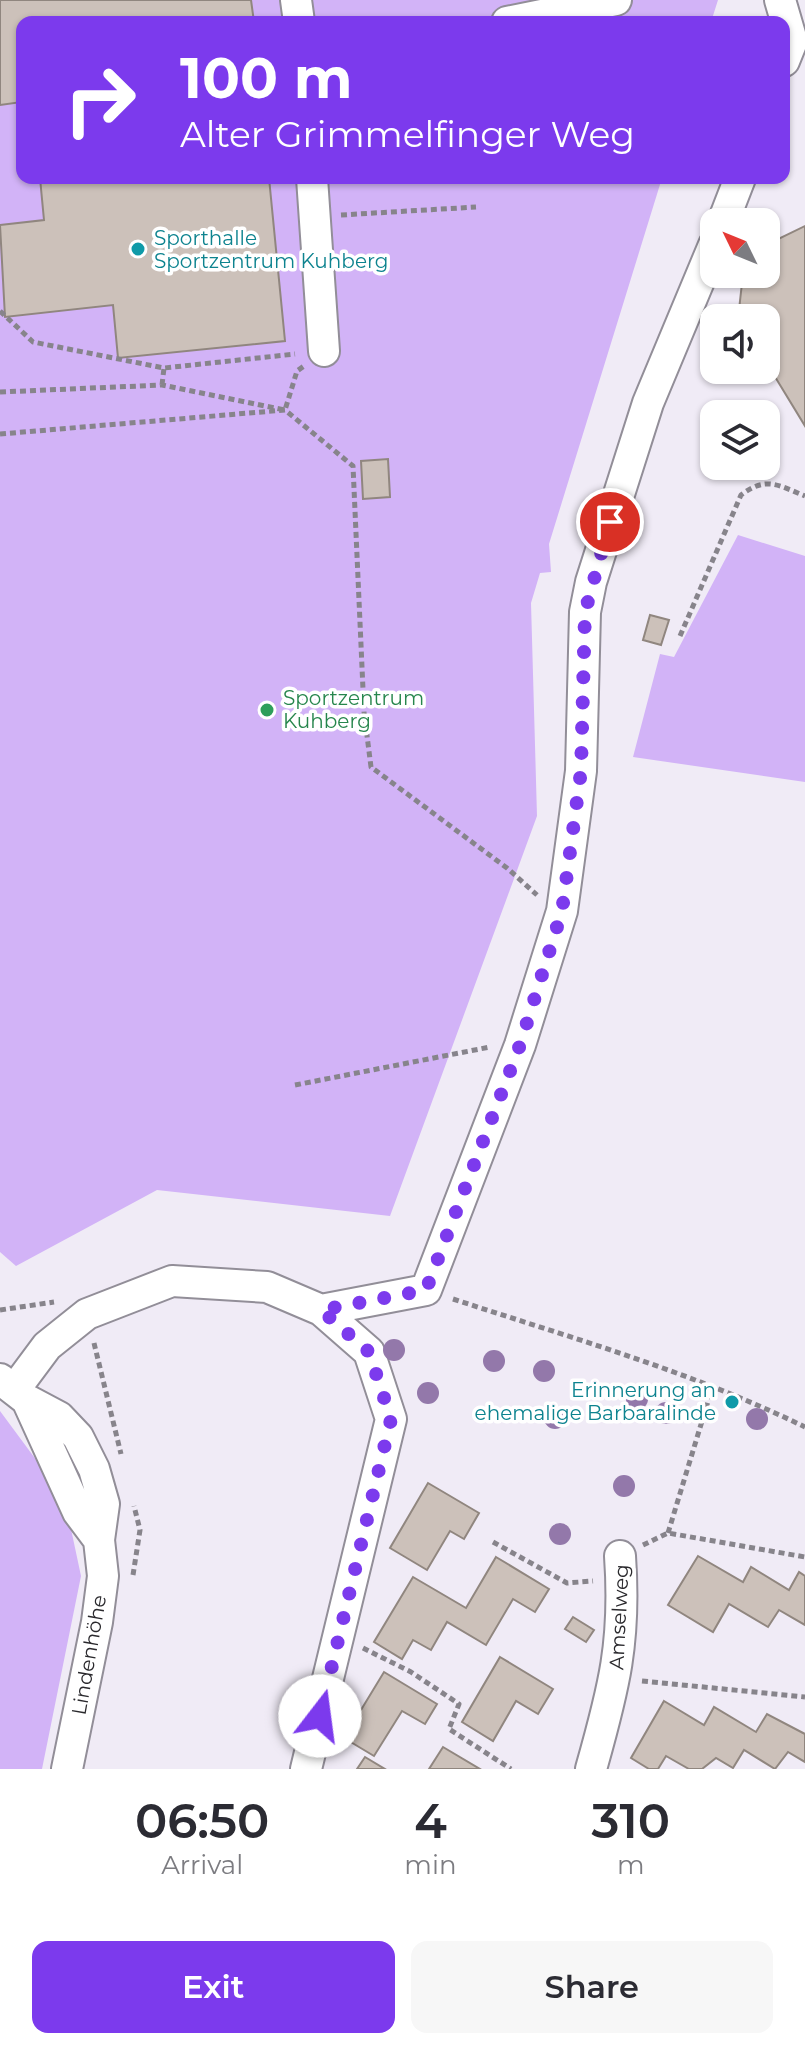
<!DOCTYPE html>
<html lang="en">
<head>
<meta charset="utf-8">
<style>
	body { margin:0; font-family:Montserrat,sans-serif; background:#f7f7f7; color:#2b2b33; height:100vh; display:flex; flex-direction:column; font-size:30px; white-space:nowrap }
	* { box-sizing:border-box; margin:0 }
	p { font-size:26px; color:#7c7c81 }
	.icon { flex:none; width:44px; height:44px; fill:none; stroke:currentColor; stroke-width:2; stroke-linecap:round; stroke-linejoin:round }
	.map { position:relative; height:1769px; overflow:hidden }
	.details { display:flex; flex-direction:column; background:#fff; flex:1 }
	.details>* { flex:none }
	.top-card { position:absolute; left:16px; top:16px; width:774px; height:168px; border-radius:16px; box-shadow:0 2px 6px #0004; background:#7c3aed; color:#fff; overflow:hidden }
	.needle { width:52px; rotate:313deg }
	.fabs { position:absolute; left:700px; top:208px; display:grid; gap:16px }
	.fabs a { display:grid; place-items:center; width:80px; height:80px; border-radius:16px; background:#fff; box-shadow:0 2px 6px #0004; font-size:40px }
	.pin { position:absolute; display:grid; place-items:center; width:68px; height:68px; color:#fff; margin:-34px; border:4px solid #fff; border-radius:50%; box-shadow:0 2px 8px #0007 }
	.me { position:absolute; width:88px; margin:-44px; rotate:15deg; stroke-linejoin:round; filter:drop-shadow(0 0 6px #0008) }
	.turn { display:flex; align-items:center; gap:28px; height:168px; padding:0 32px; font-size:36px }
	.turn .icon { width:104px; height:104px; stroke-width:2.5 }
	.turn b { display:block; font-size:56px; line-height:68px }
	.eta { display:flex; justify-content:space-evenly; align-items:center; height:136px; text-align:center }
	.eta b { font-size:48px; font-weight:600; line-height:56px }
	.primary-button { display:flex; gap:16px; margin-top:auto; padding:16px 32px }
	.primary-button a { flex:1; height:92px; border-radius:16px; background:#7c3aed; color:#fff; font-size:32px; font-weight:600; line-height:92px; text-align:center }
	.primary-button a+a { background:#f7f7f7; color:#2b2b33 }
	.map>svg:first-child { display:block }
	.green { fill:#d2b3f7 }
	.building { fill:#ccc1ba; stroke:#90867f; stroke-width:2 }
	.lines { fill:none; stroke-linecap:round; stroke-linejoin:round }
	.minor-casing { stroke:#928e98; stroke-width:34 }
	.path { stroke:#87848b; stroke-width:5; stroke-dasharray:6 4; stroke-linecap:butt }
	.minor { stroke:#fff; stroke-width:30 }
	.tree { fill:#9378aa }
	.route { stroke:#7c3aed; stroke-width:14; stroke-dasharray:0 25.2 }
	.culture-dot { fill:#0f9aa8; stroke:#fff; stroke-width:3 }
	.leisure-dot { fill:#2e9e5b; stroke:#fff; stroke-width:3 }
	.labels { text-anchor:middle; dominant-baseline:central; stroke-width:7; stroke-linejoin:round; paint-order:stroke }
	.culture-label { font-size:20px; fill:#0d838f; stroke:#fff; text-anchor:start }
	.leisure-label { font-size:20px; fill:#27864d; stroke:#fff; text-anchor:start }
	.street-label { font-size:20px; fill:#2a292d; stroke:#fff }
</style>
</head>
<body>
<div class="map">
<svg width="805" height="1769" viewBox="0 0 805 1769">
	<rect width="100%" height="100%" fill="#f0ebf6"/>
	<path class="green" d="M0,0H718L711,22H22V178H662L549,544L551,572L540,573L531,603L537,816L390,1216L157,1190L16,1266L0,1252Z
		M738,535L805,556V782L633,757L660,654L674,657Z
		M0,1411L54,1484L71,1529L81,1576L42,1769H0Z"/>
	<path class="building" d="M0,0H251L254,22H22V102L0,105Z
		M40,178H269L285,341L118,358L113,305L5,317L0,225L44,220Z
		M805,226V426L766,362V318H743L739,310L743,274H766V245Z
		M388,459L390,497L363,499L361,461Z
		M650,615L669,620L661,645L643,640Z
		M428,1483L479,1513L464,1539L450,1531L427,1570L390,1548Z
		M698,1556L743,1582L751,1567L789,1590L799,1572L805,1576V1625L779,1610L768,1627L729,1604L713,1632L668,1605Z
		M496,1557L549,1589L535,1612L513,1599L486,1645L447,1622L431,1650L413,1640L402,1659L374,1642L413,1577L466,1608Z
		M573,1617L594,1630L586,1642L565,1629Z
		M500,1657L553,1689L538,1714L516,1701L493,1741L462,1722Z
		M384,1672L437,1704L425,1724L402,1711L374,1756L344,1738Z
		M664,1701L704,1725L714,1707L756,1732L767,1714L805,1734V1762L788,1752L775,1769L744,1750L733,1768L716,1758L702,1769H689L666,1756L658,1769H649L631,1758Z
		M443,1747L480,1769H429Z
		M365,1757L385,1769H357Z"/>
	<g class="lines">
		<g class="minor-casing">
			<path id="minor" d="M296,0L299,22
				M780,0L792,41L784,61
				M507,22L616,0
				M312,178L324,351
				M723,222L740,178
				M321,1310L426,1290L520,1045L562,911L581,771L585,612L591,582L648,403L714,245
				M0,1379L27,1400L59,1417L78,1437L94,1469L104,1504L99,1540L103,1576L97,1622L67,1769
				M15,1389L47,1346L87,1314L172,1281L267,1287L321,1310L369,1352L391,1419L306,1769
				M27,1400L78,1512L99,1540
				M591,1769C614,1688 626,1641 620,1556"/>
		</g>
		<path class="path" d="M341,215L476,207
			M0,311L33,342L164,368L295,354
			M162,385L164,368
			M0,392L162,385L285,410L297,371L304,366
			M0,434L285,410L353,466L364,712L371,767L507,868L537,895
			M680,636L741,495C766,476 778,485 805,496
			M295,1085L490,1047
			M453,1299C572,1338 692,1372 805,1427
			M0,1310L54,1302
			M94,1343L121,1454
			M668,1533L713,1385
			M493,1542L567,1583L593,1581
			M643,1545L668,1533L805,1557
			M133,1575L140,1530L134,1506
			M363,1648L411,1672L459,1704L449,1729L511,1769
			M642,1681L805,1697"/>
		<use href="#minor" class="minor"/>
	</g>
	<g class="tree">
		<circle cx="394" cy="1350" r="11"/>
		<circle cx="494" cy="1361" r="11"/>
		<circle cx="544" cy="1371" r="11"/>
		<circle cx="428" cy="1393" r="11"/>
		<circle cx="637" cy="1399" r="11"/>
		<circle cx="666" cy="1413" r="11"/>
		<circle cx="555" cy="1418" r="11"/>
		<circle cx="757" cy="1419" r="11"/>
		<circle cx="624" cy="1486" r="11"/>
		<circle cx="560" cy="1534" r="11"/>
	</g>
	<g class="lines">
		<path class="route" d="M320,1716L391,1419L369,1352L321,1310L426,1290L520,1045L562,911L581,771L585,612L610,522"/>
	</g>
	<g class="culture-dot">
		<circle cx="138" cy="249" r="8"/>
		<circle cx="732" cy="1402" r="8"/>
	</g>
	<circle class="leisure-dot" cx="267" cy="710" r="8"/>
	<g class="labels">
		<g class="culture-label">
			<text x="154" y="238">Sporthalle<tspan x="154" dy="23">Sportzentrum Kuhberg</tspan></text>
			<text x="716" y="1390" text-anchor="end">Erinnerung an<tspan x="716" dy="23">ehemalige Barbaralinde</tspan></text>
		</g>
		<g class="leisure-label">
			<text x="283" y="698">Sportzentrum<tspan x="283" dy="23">Kuhberg</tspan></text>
		</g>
		<g class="street-label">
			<text transform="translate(619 1617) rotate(-87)">Amselweg</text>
			<text transform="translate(89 1655) rotate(-80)">Lindenhöhe</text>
		</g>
	</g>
</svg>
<div class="fabs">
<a><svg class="needle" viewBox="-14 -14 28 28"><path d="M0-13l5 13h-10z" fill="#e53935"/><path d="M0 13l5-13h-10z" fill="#7c7c81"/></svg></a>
<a><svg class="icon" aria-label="sound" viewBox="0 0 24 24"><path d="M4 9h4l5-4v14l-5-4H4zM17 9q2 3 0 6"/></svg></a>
<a><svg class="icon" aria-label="layers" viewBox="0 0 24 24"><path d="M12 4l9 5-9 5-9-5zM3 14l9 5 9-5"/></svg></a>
</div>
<div class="pin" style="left:610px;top:522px;background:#d93025"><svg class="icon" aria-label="arrive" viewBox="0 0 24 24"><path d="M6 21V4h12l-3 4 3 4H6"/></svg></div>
<svg class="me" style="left:320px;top:1716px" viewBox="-20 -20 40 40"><circle r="19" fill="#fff"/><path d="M0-13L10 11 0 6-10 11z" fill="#7c3aed"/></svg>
<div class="top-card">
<div class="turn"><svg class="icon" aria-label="right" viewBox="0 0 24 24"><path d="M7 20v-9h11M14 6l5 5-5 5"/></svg><div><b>100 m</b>Alter Grimmelfinger Weg</div></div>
</div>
</div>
<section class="details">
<div class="eta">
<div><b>06:50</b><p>Arrival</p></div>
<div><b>4</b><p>min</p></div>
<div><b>310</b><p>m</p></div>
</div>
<div class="primary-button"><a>Exit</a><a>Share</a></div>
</section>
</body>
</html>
